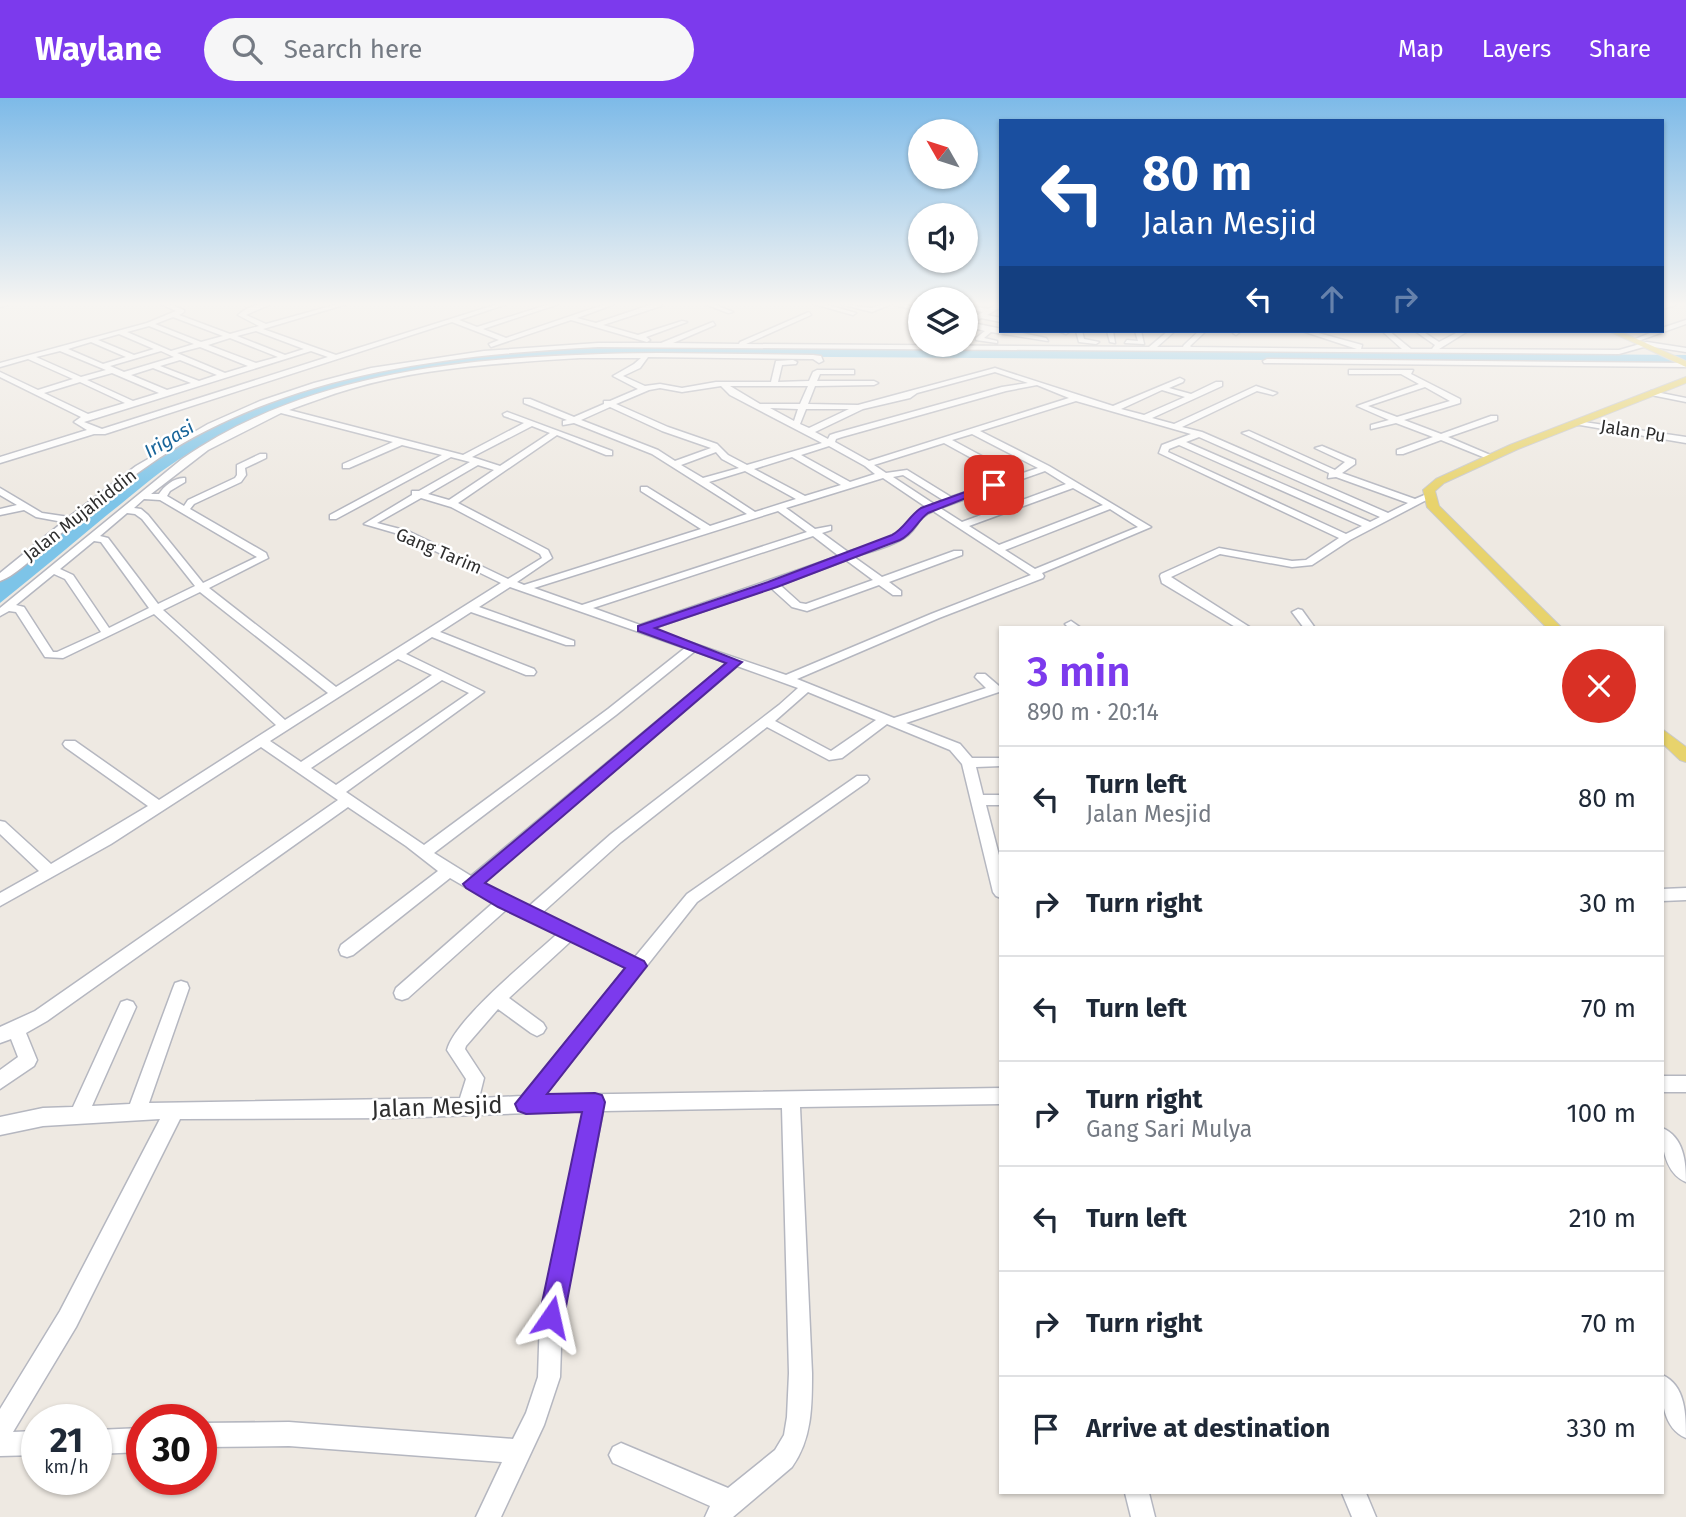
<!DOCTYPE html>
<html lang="en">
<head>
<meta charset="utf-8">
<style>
	body { margin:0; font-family:"Fira Sans",sans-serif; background:#f6f6f7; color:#1f2937; height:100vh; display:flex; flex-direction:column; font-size:26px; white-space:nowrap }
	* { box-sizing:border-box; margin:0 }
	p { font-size:23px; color:#747a83 }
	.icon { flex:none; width:38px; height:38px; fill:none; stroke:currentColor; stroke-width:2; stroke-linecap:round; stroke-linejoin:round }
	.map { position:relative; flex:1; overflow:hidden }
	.sheet { position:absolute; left:999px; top:528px; width:665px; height:868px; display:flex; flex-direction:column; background:#fff; border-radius:0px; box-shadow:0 2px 5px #0004 }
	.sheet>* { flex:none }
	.top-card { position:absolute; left:999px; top:21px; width:665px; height:214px; border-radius:0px; box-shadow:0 2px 5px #0004; background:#1a4fa0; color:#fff; overflow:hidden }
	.needle { width:46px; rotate:309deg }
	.fabs { position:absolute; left:908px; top:21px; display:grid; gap:14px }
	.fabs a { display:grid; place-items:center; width:70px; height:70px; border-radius:50%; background:#fff; box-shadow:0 2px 5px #0004; font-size:35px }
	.speed { position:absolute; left:21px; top:1306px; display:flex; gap:14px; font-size:35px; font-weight:700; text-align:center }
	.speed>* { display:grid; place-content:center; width:91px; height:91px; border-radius:50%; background:#fff; box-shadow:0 2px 5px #0004; line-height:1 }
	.speed small { font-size:18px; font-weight:400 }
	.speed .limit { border:10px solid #d22; background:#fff; color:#111 }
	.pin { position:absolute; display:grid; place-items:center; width:60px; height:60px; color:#fff; margin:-30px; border-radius:14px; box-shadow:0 4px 10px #0006 }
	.me { position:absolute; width:77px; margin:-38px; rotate:11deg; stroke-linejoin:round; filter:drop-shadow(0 0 5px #0008) }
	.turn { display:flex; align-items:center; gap:24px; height:147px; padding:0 28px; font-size:32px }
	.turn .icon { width:91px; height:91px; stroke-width:2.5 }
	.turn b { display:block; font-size:49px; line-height:60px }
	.lanes { display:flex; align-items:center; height:66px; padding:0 28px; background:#0003; justify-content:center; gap:35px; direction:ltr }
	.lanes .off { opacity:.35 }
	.round { display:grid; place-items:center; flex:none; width:74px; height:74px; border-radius:37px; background:#f6f6f7 }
	.summary { display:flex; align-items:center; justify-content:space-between; height:119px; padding:0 28px }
	h1 { font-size:42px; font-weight:600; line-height:52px; color:#7c3aed }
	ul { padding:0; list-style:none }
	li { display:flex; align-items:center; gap:21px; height:105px; padding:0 28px; border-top:2px solid #e0e1e3 }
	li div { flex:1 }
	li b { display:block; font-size:26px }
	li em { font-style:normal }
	header { display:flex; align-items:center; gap:42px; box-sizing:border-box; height:98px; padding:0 35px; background:#7c3aed; color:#fff }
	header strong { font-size:33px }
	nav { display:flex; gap:38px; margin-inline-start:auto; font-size:24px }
	.search { width:490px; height:63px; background:#f6f6f7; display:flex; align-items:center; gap:18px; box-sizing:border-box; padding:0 24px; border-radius:38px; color:#747a83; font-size:26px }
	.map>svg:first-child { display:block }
	.water { fill:#7dc4e8 }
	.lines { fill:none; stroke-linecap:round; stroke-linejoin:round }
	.minor-casing { stroke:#b5b7c0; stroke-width:3 }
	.major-casing { stroke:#c9c9c9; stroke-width:2 }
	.minor { fill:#fff; fill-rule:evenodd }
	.major { fill:#e8d36c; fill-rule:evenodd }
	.route { fill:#7c3aed; stroke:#51269a; stroke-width:2 }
	.labels { text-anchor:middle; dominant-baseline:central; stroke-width:5; stroke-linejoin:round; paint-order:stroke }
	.far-street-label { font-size:18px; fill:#2e2e2e; stroke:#fff }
	.far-water-label { font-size:19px; font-style:italic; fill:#176499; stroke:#fff }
	.near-street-label { font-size:24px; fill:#2e2e2e; stroke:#fff }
</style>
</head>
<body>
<header>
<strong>Waylane</strong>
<div class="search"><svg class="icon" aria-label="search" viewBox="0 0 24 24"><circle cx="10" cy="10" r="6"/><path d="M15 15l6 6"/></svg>Search here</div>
<nav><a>Map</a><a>Layers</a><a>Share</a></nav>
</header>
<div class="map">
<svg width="1686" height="1419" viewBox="0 0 1686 1419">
	<rect width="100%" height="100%" fill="#eee9e2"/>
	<path class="water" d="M579,249L1686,257V265L564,257C430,262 293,290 178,362C153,378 130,399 107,417C71,447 36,476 0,505V481C61,433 121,381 188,341C252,302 356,273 430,262C479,254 530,253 579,249Z"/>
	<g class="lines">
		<g class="minor-casing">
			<path id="minor" d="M0,206H9L0,209Z
				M161,206H169L184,212V214L179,217L230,236L259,228L238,217C247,209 259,205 271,206L246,217L266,226L338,206H347L263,231L336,257L498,206H507L459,222L477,229L550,206H559L483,231L506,240L606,206H615L577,220L596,225L653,206H661V208L603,227L638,237L682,223L687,224L646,239L650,242L647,244L571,222L491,249L489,246L499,242L452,224L105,336H94L0,365V359L87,332L74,324L81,319L0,279V274L38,292L73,281L28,261L0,269V265L147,225L176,213ZM173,219L223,238L201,244L155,226ZM149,228L194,246L171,253L127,234ZM256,233L304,251L285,257L237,238ZM119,236L154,251L134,257L98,242ZM230,240L278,259L256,265L208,247ZM91,244L126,259L103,266L68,251ZM200,249L248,268L225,275L177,255ZM60,253L106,272L81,279L36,259ZM161,253L174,259L124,274L110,268ZM311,253L328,259L102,331L84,324ZM180,262L217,277L199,283L160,268ZM153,270L191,285L167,292L131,277ZM112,275L159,295L133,303L87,282ZM80,284L125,305L88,316L44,295Z
				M705,206H713L733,214L728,215Z
				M814,206H824L856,215L853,217Z
				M840,206L872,210L883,206H891L872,214Z
				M894,206L920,209V213L895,207Z
				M997,206H1001V209L987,217L1001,220V224L981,220L973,225L1046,240L1048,243L991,234L984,240L997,243V245L976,242V240L985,233L966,228V224L983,214L966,211V207L988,211Z
				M1676,206L1675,207L1662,211V207Z
				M809,214L811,217L746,246L1149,249L1168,233H1175L1157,249H1183L1184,247L1199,233H1206L1190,248L1191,249L1357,251L1302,233H1311L1362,247L1361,251H1402L1382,233H1389L1411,251H1432L1435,247L1415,233H1422L1439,244L1460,233H1468L1439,251L1619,252L1647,244L1686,250V254L1647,248L1619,256L598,249C447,257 289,275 159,360C122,385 88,413 54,441C38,454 19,476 0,483V475L63,424L36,419L24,412L0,417V411L17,407L0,397V390L42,415L69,419L136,368L208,326L260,303L314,285L371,270L484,253L598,245H661L713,224L715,227L673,245L739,246L740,244Z
				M1686,222V226L1638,243L1633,242L1655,233H1662V230Z
				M1058,233H1069V234L1066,236Z
				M1076,233H1082L1084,241L1099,244L1096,246L1079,244Z
				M1107,233H1113L1115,245L1110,244Z
				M1135,233H1141L1144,246L1125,245L1127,242L1138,243Z
				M1234,233H1241L1236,237L1233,235Z
				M658,255L813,257L821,258L823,263L819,265L813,261L648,259L640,270L623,278L645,288L660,286L682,290L716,284H771L776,263L793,262L797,264L796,266L782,267L778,284L809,283L813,274L817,272H854V276H820L817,283H874L878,285L874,287L815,288L808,306L858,307L995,270L1113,308L1180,280L1184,282L1183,284L1169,290L1191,296L1216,284H1222V288L1152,320L1174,326L1256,288L1277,295L1273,297L1257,293L1182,329L1202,334L1388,415L1408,405L1336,379L1328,380L1329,375L1242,335L1249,333L1335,372L1345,364L1315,350L1322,348L1355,362V366L1342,375L1415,401L1429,395L1434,398L1350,442L1312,467L1292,469L1220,456L1171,479L1251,530H1237L1162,485L1160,478L1161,476L1219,450L1292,463L1306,462L1339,440L1159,355L1162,347L1191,336L1076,303L980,333L1049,368L1151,429L1042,475L1044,478L1043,480L939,520L797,581L894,620L986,590L975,579L977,576H985L999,588V594L906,625L960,646L972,660H1001V668L976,669L983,697H1001V707H986L1001,765V800L996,798L993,794L962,666L950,652L887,626L842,660L829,662L767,629L621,744L542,815L635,859L687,796L857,678H867L869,681L867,684L697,804L545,997L1001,990V1006L800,1009L812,1275C812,1308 812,1341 792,1369L733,1419H705L710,1408L613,1365L609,1357L613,1349L621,1345L728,1390L775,1352L784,1337L787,1319L789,1275L782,1010L603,1013L562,1219L560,1279L544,1327L501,1419H476L502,1364L289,1348L201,1349V1325L289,1324L513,1341L526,1315L538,1279L540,1219L584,1013L393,1020L180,1021L76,1229L13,1334L37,1333V1357L0,1358V1311L60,1213L160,1021L43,1028L0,1037V1019L43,1010L73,1009L121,904L127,902L133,904L136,909L92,1008L130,1006L173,890L175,885L181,883L187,885L189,890L149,1005L460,1000L466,981L447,952C455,921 531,860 557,836L506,812L408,900L402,902L396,900L394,895L396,890L493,805L450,780L353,857L347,859L341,857L339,852L341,847L438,773L406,748L348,709L47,923L26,935L37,962L34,968L0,991V972L18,959L11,941L0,945V929L35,913L338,702L261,649L111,746L0,808V795L39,773L0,736V723L5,724L51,766L148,708L65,649L63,646L65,643H75L159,702L276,627L154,516L63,560L45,559L16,514L9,513L0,518V510L182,361C320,266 496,257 658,255ZM580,260H641L634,266L613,278L638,291L610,303H604V306L574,319L530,301H524V305L567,322L563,323V327L574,325L652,356L747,416L710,428L647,389H641V393L701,431L524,487L517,484L552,460L548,452L458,405L557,337L606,357H612V353L507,314L503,316L504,318L524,325L463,357L289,312C309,305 329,297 350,291C424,269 503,265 580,260ZM995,274L1028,285L1002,289L836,335L830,337L828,341L815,334L863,311L910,300L917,295ZM1037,287L1069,300L869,363L835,344L836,341L842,339L1006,293ZM721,288L730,297L822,345L747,367L728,357L717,346L668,329L616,306L649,292L660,290L682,294ZM730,288H808L800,306H760ZM1162,292L1185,299L1144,317L1121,311ZM610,309L662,333L711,350L675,363L658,352L581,322ZM770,310L798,311L794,323ZM806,311H849L809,330L800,326ZM281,315L393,344L343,366V370H349L402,347L442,357L330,417V421H336L451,359L470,364L419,393H412V397L364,426L402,437L501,485L336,589L209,490L268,460L266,455L190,411L194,406L241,384L246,377L245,370L266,360V356H260L237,367V377L235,380L188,402L184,408L167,398L170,393L185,384V380C175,379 164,388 159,396H151L208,352ZM532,328L550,335L500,368L472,359ZM972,336L1038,370L1017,377L952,342ZM1199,339L1380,419L1370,424L1186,344ZM944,345L1008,380L951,399L907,372L886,375L874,367ZM1179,347L1362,428L1346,436L1168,354L1169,351ZM829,348L865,368L875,376L850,384L801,357ZM716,354L722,361L739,370L703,380L681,367ZM792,359L841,387L805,398L754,371ZM478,367L494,372L449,402L428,396ZM745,373L796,401L755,414L709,384ZM1045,373L1066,386L962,424L940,410ZM903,377L943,402L934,406L893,379ZM883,380L926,409C911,416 913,423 902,432C888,444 865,448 848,454L822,435L831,432V428L815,431L786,410ZM1073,390L1103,407L999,447L969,428ZM421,400L451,409L540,456L542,460L508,481L408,433L377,425ZM144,401L160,402L257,459L203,485L148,417L141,411L134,410ZM1110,411L1138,429L1035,471L1005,452ZM778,413L807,434L582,507L534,490ZM933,413L1031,477L931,516L786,577L651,531L771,490L792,509L807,513L879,487L893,497H901V493L889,484L962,457V453H954L882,479L854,459C871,453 894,448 908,437C920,427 916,420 933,413ZM127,415L135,416L142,421L195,488L158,506L108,440L100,438ZM813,438L839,458L640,527L593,510ZM94,443L101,444L149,510L109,530L73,477L60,471ZM846,462L873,482L806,506L800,505L780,487ZM54,476L65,481L101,534L57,554H53L24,509L16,507ZM510,489L685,550L608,611L424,747L346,694L484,594L406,556L432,539L526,577H534L536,574L534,571L440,534L471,514L566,547H574V543L479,509ZM200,494L328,595L285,622L163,512ZM695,553L727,565L471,778L434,755L616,617ZM398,561L432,577L301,664L270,643ZM737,568L798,590L779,607L611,736L528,809L483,785ZM442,582L469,595L336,687L311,670ZM808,594L876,622L831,653L775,623ZM571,843L626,870L522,998L479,1000L484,980L465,951L466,948L498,911L531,935L537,938L543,935L546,930L543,925L509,900Z
				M1267,261L1686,265V269L1264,265L1263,263Z
				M1349,272H1413L1411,276L1460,301V305L1404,322L1441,336L1491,318H1497V322L1448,339L1495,359L1488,361L1441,342L1403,356H1397V352L1433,339L1396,325L1371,331V327L1389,322L1357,308L1419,286L1401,276H1349ZM1425,289L1450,303L1397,319L1368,308Z
				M1651,293L1686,300V304L1651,297Z
				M1577,323L1686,339V345L1580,327H1577Z
				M1298,511L1302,512L1315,530H1304L1292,514Z
				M1071,523L1081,530H1069L1065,526Z
				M1686,790V802L1662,803V791Z
				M1662,978H1686V994H1662Z
				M1662,1030C1684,1039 1686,1064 1686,1084C1665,1075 1662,1050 1662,1030Z
				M1662,1277C1686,1287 1686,1318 1686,1340C1661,1329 1662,1299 1662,1277Z
				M142,1330V1354L96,1356V1332Z
				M1125,1395H1149L1155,1419H1131Z
				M1342,1395H1366L1376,1419H1352Z"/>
		</g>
		<g class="major-casing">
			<path id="major" d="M1609,233H1619L1686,263V269Z
				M1686,279V285L1518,351L1444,385L1435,393L1439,408L1562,530H1547L1427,409L1423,392L1436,381L1510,347Z
				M1662,631L1686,649V664L1680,662L1662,645Z"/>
		</g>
		<use href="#minor" class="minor"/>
		<use href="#major" class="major"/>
	</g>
	<linearGradient id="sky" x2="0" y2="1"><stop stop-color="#7dbae8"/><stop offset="0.51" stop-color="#f7f5f2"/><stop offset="1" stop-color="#f7f5f2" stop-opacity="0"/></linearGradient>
	<rect width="1686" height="404" fill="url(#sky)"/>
	<path class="route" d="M990,385L999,387L928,415C917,423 913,436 900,442L777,489L655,530L742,564L485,785L644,863L647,868L547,996L595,995L602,997L605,1004L564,1219L560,1228L551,1231L543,1228L539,1219L582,1014L526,1016L518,1013L515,1006L625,870L498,809L466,790L463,786L726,565L638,533V528L768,484L892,437C904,431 909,418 921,410Z"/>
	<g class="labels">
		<g class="far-street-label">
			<text transform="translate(1633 333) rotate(9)">Jalan Pu</text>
			<text transform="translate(80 417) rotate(-38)">Jalan Mujahiddin</text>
			<text transform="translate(439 453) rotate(23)">Gang Tarim</text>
		</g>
		<g class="far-water-label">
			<text transform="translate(169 341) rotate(-31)">Irigasi</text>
		</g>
		<g class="near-street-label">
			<text transform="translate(437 1009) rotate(-2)">Jalan Mesjid</text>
		</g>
	</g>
</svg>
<div class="fabs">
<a><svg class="needle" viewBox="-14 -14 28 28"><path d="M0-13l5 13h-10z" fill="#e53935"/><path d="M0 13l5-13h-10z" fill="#747a83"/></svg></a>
<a><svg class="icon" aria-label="sound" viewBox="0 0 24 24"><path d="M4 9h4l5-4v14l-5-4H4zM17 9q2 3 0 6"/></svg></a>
<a><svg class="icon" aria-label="layers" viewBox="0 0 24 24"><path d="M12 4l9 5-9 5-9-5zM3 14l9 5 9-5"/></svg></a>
</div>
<div class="speed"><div>21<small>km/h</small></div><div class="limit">30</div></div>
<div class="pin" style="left:994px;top:387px;background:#d93025"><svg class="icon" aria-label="arrive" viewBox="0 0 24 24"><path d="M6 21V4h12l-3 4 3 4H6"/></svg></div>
<svg class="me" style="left:551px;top:1219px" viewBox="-20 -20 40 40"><path d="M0-17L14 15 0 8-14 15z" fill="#7c3aed" stroke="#fff" stroke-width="4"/></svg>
<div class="top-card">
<div class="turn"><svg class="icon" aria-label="left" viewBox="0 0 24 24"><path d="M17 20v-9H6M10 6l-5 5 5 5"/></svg><div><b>80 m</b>Jalan Mesjid</div></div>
<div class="lanes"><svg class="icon" aria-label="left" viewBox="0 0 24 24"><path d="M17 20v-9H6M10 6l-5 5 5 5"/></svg><svg class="icon off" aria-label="ahead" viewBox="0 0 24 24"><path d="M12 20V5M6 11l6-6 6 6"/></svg><svg class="icon off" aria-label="right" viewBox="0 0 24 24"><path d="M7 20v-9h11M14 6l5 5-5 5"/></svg></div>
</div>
<section class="sheet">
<div class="summary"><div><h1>3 min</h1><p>890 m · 20:14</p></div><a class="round" style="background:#d93025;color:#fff"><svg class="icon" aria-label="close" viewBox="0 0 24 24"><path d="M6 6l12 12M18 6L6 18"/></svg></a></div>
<ul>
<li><svg class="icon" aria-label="left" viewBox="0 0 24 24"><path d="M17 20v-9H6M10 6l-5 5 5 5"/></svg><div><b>Turn left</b><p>Jalan Mesjid</p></div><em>80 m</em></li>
<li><svg class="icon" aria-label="right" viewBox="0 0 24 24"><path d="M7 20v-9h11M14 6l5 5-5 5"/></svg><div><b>Turn right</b></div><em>30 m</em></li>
<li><svg class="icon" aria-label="left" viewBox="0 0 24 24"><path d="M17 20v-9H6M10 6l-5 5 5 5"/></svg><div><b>Turn left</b></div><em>70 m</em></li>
<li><svg class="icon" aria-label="right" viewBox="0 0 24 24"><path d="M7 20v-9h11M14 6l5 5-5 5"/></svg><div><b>Turn right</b><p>Gang Sari Mulya</p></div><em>100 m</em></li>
<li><svg class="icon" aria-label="left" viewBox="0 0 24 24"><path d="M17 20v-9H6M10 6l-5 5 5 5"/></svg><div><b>Turn left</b></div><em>210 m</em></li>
<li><svg class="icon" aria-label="right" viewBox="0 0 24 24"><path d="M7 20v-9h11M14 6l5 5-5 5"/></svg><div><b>Turn right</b></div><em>70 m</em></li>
<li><svg class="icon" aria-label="arrive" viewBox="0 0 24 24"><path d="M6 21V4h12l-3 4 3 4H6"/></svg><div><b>Arrive at destination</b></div><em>330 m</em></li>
</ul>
</section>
</div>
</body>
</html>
